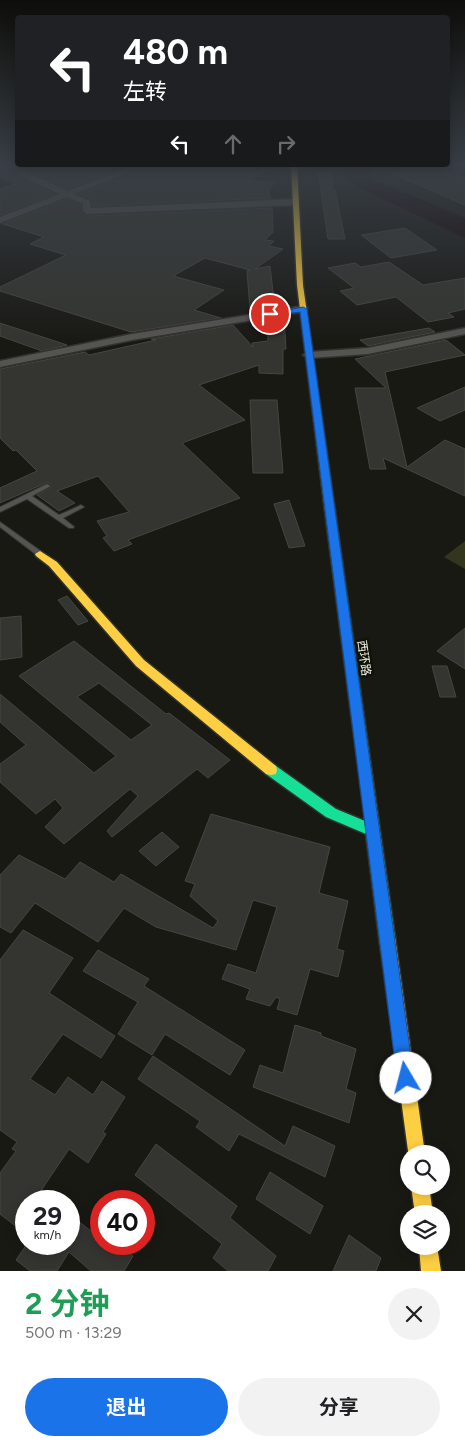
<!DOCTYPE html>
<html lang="zh">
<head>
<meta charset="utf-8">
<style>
	body { margin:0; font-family:Figtree,"Noto Sans SC",sans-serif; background:#f2f2f2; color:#202124; height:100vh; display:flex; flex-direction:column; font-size:19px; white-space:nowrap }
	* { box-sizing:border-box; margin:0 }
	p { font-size:16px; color:#757577 }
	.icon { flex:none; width:28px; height:28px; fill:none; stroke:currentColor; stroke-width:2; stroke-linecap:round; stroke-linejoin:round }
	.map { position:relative; height:1271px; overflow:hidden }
	.side { display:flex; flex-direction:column; background:#fff; flex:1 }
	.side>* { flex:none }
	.banner { position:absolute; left:15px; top:15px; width:435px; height:152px; border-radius:5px; box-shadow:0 2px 12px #0003; background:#202124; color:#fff; overflow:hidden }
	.buttons { position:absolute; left:400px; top:1145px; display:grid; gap:10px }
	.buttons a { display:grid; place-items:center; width:50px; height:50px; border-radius:50%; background:#fff; box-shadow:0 2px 12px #0003; font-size:25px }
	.speed { position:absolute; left:15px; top:1190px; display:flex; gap:10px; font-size:25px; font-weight:700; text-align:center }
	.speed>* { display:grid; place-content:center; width:65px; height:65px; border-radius:50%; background:#fff; box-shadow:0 2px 12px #0003; line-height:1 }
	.speed small { font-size:12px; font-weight:400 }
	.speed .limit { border:8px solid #d22; background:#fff; color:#111 }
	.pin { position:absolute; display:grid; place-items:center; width:42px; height:42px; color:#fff; margin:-21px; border:2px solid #fff; border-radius:50%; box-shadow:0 1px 5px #0007 }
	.me { position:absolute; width:55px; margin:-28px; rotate:352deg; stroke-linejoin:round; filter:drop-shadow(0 0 4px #0008) }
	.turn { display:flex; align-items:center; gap:18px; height:105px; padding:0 25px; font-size:22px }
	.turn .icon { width:65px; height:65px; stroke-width:2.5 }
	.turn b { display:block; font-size:35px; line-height:42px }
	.lanes { display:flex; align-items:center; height:48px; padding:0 25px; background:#0003; justify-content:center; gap:25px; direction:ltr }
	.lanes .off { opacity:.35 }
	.round { display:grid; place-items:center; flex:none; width:52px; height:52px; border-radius:26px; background:#f2f2f2 }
	.headline { display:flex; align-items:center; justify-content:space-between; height:85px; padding:0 25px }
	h1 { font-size:30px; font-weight:700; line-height:38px; color:#1e9e55 }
	.primary-button { display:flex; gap:10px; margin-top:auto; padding:10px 25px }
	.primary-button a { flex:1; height:58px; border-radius:30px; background:#1a73e8; color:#fff; font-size:20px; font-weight:700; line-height:58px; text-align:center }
	.primary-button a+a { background:#f2f2f2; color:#202124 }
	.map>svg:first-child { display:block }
	.green { fill:#33361d }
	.water { fill:#140207 }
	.building { fill:#343530; stroke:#464641; fill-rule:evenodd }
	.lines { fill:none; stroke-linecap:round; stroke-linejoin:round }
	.lane-casing { stroke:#32322e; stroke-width:2 }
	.street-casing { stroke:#32322e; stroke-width:3 }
	.fast-casing { stroke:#32322e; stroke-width:3 }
	.slow-casing { stroke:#32322e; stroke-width:3 }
	.lane { fill:#545450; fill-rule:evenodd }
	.street { fill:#545450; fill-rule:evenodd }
	.fast { fill:#16e098; fill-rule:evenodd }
	.slow { fill:#ffcf43; fill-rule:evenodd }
	.route { fill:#1a73e8; stroke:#114b97 }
	.labels { text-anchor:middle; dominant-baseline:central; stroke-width:5; stroke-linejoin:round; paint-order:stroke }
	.street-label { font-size:12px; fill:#eef0e8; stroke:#111308 }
</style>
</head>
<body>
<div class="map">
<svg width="465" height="1271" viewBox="0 0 465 1271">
	<rect width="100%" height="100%" fill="#191914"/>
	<path class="green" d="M465,541V569L444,557Z"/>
	<path class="water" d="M347,165H377L370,171L369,174L375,180L465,218V238L354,185L345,179L343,173Z"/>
	<path class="building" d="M0,164H7L19,178L55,194L0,215V189L16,184L0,177Z
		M21,165H131L68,189L27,170Z
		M149,165H249L269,170L247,180L274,183L268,191L271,198L93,206L91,199L79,194Z
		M392,165H433L465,178V205L391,173L404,170Z
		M318,171H331L333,190H335L345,239H328Z
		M67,199L81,205L82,212L87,216L272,208L273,232L265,240L274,241L269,246L283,249L255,269L270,266L275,309L250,310L247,271L250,270L205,258L173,276L224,290L194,310L221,318L131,332L0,291V287L66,255L30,244L44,237L3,224Z
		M405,228L437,250L391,258L361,235Z
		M389,262L423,285L465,278V309L448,313L454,317L428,322L396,297L357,305L340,291L354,288L328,268L355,263L361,267Z
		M284,317L286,349H283V374L259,373V365L199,385L245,420L182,443L240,498L128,540L132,544L114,551L103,538L107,536L97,521L129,512L98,476L57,491L75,503L59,511L37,495L51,487L48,482L0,503V488L37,471L16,450L13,451L0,438V369L85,352L89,355L156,340L151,339L233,325L253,347L252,343L268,341L267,320Z
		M0,323L67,345L42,351L0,336Z
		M429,328L435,332L368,346L360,340Z
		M446,340L465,355L385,372L407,467L445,440L465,449V496L383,458L386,469H370L355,388H386L355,359Z
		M465,387V410L440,421L417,408Z
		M250,400H277L283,473H253Z
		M289,500L305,546L289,548L274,504Z
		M67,596L88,621L78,625L58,600Z
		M21,616L22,657L0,660V618Z
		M465,628V669L437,651Z
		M74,641L166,714L169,713L230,760L208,778L197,769L112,837L107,831L138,796L130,789L64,844L45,827L63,808L55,799L36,814L0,782V764L26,745L0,722V694L94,773L116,756L19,676ZM99,683L152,725L131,740L77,697Z
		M432,666H447L456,697H440Z
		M211,814L330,847L319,893L348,901L337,949L344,951L338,977L310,969L297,1015L277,1009L280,999L276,997L270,1006L246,999L250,989L222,979L228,964L256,973L277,907L253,900L236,950L156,927L124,908L98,942L35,903L11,933L0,927V875L19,855L65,879L80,862L114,882L121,874L213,928L218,921L190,896L195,884L185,881Z
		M162,832L179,847L156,866L139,851Z
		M23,930L73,958L49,993L115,1036L101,1058L63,1034L30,1079L55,1095L68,1077L93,1095L102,1081L125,1097L103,1132L106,1134L88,1163L69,1149L34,1201H26V1234L0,1214V1173L16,1151L12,1149L17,1142L0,1130V960Z
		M98,950L149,979L144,986L245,1050L230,1075L165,1034L152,1055L118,1034L138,1002L83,971Z
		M295,1025L321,1033V1036L356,1049L346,1089L356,1093L349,1123L253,1087L260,1065L283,1073Z
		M153,1056L285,1146L293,1126L335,1146L325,1177L239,1134L229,1151L196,1127L200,1121L138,1079Z
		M156,1144L237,1206L230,1218L276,1256L268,1271H228L213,1258L222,1244L135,1175Z
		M270,1172L323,1206L310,1234L256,1199Z
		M69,1214L91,1231L101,1217V1244H119L133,1256L124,1271H91L69,1252L57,1271H30L16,1260L27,1244H69Z
		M349,1235L381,1258L376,1271H333Z"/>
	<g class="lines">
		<g class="lane-casing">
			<path id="lane" d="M47,484L50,486L49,487L32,496L59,515L79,506L81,505L84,507L63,518L73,526L74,527L73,528H69L27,499L0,512V507Z
				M0,522L42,552L43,554L42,556H38L0,527Z"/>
		</g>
		<g class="street-casing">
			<path id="street" d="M9,164H17L26,172L68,191L136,165H147L74,194L90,201L91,208L295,199L299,202L295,205L87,214L83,211V204L67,197L0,223V217L60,194L20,176Z
				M303,306L307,307V311L132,340L0,367V361L132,334Z
				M465,328V334L368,354L309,358L303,355L309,352L368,348Z"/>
		</g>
		<g class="fast-casing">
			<path id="fast" d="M330,508L335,511L395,937L392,942L387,944L382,942L379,937L366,834L326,817L266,774L265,770L266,766L271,765L276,766L336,809L365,821L325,511Z"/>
		</g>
		<g class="slow-casing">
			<path id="slow" d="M291,165H297L303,285L335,511L330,514L325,511L297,285Z
				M40,551L57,562L144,660L276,766L277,770L276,774L271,775L266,774L136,666L49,566L36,556L35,554Z
				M387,930L392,932L395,937L425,1154H409V1158L379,937L382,932Z
				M411,1186H429L433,1214H415Z
				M419,1246H437L441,1271H421Z"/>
		</g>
		<use href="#lane" class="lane"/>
		<use href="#street" class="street"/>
		<use href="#fast" class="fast"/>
		<use href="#slow" class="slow"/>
	</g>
	<linearGradient id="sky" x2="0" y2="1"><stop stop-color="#0e0e0b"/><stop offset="0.48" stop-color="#383e45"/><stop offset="1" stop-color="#383e45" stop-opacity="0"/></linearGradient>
	<rect width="465" height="342" fill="url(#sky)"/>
	<path class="route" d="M303,307L307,309L414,1078L412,1084L406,1086L399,1084L397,1078L300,312L270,316L266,314Z"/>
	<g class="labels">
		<g class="street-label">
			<text transform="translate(364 658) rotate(82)">西环路</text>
		</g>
	</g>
</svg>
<div class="buttons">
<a><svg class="icon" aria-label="search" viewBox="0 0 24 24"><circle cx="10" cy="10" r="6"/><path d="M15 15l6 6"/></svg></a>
<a><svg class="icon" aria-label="layers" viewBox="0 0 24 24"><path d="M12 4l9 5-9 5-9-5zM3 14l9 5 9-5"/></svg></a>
</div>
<div class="speed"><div>29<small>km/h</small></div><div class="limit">40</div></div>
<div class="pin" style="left:270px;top:314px;background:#d93025"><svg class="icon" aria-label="arrive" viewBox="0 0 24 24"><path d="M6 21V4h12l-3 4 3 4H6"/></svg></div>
<svg class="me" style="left:406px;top:1078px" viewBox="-20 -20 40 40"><circle r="19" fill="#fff"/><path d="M0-13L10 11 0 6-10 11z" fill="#1a73e8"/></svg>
<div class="banner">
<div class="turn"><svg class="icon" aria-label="left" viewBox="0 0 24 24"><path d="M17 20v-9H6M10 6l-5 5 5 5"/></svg><div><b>480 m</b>左转</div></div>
<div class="lanes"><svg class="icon" aria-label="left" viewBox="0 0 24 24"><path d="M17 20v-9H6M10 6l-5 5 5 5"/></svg><svg class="icon off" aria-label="ahead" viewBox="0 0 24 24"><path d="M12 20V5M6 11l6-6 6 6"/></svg><svg class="icon off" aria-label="right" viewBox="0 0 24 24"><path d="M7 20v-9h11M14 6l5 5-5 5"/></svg></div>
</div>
</div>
<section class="side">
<div class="headline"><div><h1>2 分钟</h1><p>500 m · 13:29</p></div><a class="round"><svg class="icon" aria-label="close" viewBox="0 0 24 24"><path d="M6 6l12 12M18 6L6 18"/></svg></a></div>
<div class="primary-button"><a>退出</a><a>分享</a></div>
</section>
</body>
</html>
